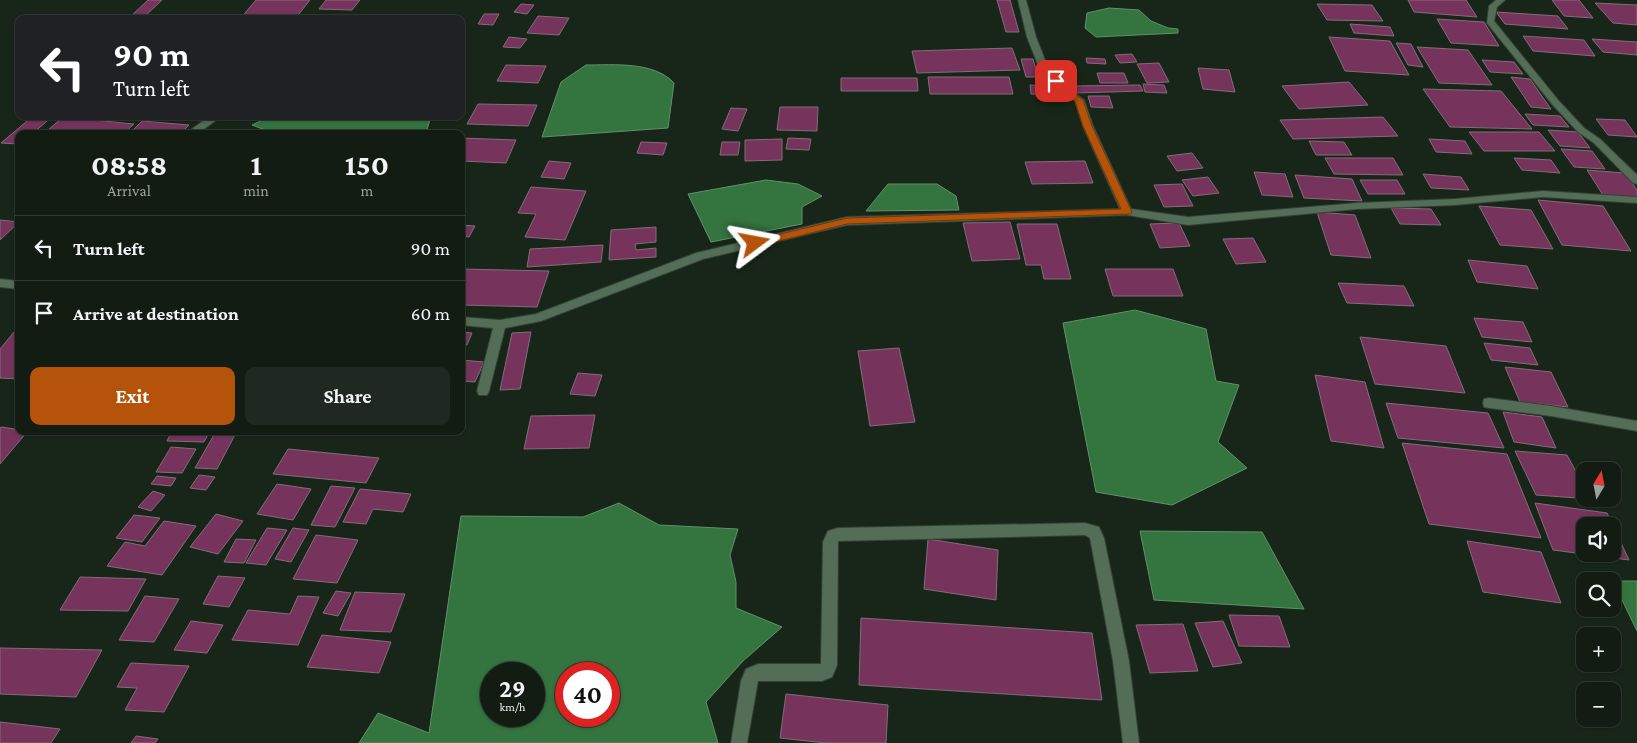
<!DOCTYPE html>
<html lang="en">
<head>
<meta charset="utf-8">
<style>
	body { margin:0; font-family:"Crimson Pro",serif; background:#1f2921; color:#f1f3f6; height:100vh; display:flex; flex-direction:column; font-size:19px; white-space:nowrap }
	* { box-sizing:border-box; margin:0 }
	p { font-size:16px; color:#9ca1a0 }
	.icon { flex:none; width:28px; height:28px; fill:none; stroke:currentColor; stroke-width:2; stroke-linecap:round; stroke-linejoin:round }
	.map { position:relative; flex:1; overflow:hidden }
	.drawer { position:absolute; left:15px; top:130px; width:450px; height:305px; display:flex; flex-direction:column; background:#121c13; border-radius:10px; box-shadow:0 1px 4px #0004,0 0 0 1px #313a33 }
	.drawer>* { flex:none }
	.banner { position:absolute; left:15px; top:15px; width:450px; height:105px; border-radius:10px; box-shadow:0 1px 4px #0004,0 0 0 1px #313a33; background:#202124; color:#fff; overflow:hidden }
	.needle { width:32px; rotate:10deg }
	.tools { position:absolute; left:1576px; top:462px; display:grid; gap:10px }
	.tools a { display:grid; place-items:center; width:45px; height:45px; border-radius:10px; background:#121c13; box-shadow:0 1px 4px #0004,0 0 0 1px #313a33; font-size:25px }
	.speed { position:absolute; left:480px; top:662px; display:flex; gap:10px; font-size:25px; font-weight:700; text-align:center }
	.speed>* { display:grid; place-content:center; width:65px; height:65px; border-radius:50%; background:#121c13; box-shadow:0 1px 4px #0004,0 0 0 1px #313a33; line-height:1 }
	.speed small { font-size:12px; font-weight:400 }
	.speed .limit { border:8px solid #d22; background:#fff; color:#111 }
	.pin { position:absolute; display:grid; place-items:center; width:42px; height:42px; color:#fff; margin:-21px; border-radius:10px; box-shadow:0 2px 8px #0006 }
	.me { position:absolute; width:55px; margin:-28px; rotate:77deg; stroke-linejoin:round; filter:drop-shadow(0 0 4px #0008) }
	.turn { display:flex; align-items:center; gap:18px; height:105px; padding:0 15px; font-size:22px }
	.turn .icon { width:65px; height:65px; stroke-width:2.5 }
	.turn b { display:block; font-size:35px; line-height:42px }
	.eta { display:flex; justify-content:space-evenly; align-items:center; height:85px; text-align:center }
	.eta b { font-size:30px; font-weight:700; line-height:35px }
	.button { display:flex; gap:10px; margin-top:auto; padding:10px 15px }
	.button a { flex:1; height:58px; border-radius:10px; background:#b45309; color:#fff; font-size:20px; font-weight:700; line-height:58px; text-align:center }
	.button a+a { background:#1f2921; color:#f1f3f6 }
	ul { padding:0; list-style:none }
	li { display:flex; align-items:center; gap:15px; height:65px; padding:0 15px; border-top:1px solid #313a33 }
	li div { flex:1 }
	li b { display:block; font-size:19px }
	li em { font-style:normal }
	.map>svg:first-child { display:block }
	.water { fill:#34743f; stroke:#619169; fill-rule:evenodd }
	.building { fill:#76345d; stroke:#826d78; fill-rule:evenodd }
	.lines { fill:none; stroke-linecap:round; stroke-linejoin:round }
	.minor-casing { stroke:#354236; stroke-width:2 }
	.minor { fill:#536d56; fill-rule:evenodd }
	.route { fill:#b45309; stroke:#753606 }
</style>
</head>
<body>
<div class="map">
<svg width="1637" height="743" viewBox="0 0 1637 743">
	<rect width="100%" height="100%" fill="#182619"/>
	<path class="water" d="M1109,8L1139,10L1151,21L1168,28L1178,29V33L1096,37L1085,28L1087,13Z
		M586,65C613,65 654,61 674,83L668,128L542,137L561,82Z
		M271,116H431L426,133L431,134H365L359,129L346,134H276L252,125Z
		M766,180L798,184L822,196L802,207V224L711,242L688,194Z
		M888,184H937L956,196L959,210L866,211Z
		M1135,310L1206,329L1216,381L1239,385L1218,442L1247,468L1172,505L1096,492L1063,323Z
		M619,503L659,525L738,529L730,555L736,582V608L782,627L743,661L706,702L718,743H359L378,713L429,733L461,516L583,517ZM491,674H534V716H491ZM566,674H609V716H566Z
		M1140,531L1262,532L1304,609L1154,600Z
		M1613,581H1637V631Z"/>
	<path class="building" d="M148,0H162L142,19H128Z
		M256,0H310L295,19H240Z
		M326,0H360L352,10L319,9Z
		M997,0H1010L1019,32H1006Z
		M1408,0H1466L1477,17L1414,12Z
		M1552,0H1579L1593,18L1564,16Z
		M1595,3L1637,5V25L1613,23Z
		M521,4L534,5L527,14L514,12Z
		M1317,4L1372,5L1383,21L1327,20Z
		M1496,12L1558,16L1568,29L1505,24Z
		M484,14H499L493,25L478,24Z
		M538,16L569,18L559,35L527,33Z
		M1437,19L1484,22L1499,46L1451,43Z
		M1350,24L1390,27L1394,36L1354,33Z
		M1523,36L1584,40L1595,56L1533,51Z
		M509,37L527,39L520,48L503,47Z
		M1329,37L1390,41L1409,75L1345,71Z
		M1592,39L1637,42V55L1603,52Z
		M1396,43L1411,44L1423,67L1408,65Z
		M1417,47L1468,50L1492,85L1439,83Z
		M1012,48L1020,70L917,73L912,51Z
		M1132,54L1137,62L1120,63L1115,55Z
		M1086,58L1105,59L1106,64L1087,63Z
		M1021,59H1033L1038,77H1026Z
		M1482,60L1514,62L1523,74L1490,72Z
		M1159,63L1169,82L1147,83L1137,64Z
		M506,65L546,66L538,83L497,81Z
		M1198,68L1229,70L1235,92L1203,89Z
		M1097,73H1124L1128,83H1100Z
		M928,77H1009L1013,94H930Z
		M1511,77L1530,79L1551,109L1531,107Z
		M841,78H917L918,91H841Z
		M1349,82L1368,105L1299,109L1282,86Z
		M1143,84L1164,85L1167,93L1145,92Z
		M1030,85L1047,86L1048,95L1031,94Z
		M1140,85L1143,91L1075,93L1072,86Z
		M1423,89L1501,91L1532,129L1450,127Z
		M1088,96H1109L1113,108L1091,107Z
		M478,104L537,105L528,126L467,124Z
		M780,107H818L817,131L777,130Z
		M731,108L747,109L738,131L722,129Z
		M1525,114L1560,116L1569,127L1533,125Z
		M33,116H53L32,134H19V144L1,143Z
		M126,116H208L204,121Z
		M63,117L134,124L123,134H63L65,131L48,130Z
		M1383,117L1398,136L1293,139L1280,120Z
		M1596,119L1625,120L1637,137L1608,135Z
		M142,121L189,125L180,134H129Z
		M1548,130L1578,132L1590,148L1560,146Z
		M1469,132H1539L1555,151H1484Z
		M461,138L516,140L506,163L461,161Z
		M788,138L811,139L809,150L786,149Z
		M782,139V160L745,161V140Z
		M1429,139L1465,141L1472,154L1436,152Z
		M1309,141L1344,142L1352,155H1316Z
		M641,142L667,143L663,155L637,153Z
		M722,142H740L738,155H720Z
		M1561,149L1592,151L1605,169L1574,167Z
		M1192,153L1203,168L1177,171L1167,156Z
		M1325,158H1393L1403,175L1334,174Z
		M1514,158L1551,160L1560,173L1522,170Z
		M549,161L571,163L564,179L541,177Z
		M1085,161L1093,183L1032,184L1025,162Z
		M1587,170L1625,173L1637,190V198L1603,195Z
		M1254,172L1285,174L1293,197L1262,195Z
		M1423,174L1461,177L1469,190L1431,188Z
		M1295,175L1352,179L1362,201L1304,198Z
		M1208,177L1219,193L1193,196L1182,180Z
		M1360,180H1397L1405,194H1368Z
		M1182,184L1193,206L1164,207L1154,185Z
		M531,187L586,191L565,240L525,237L536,214L518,213Z
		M1538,200L1603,206L1631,251L1562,245Z
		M1479,206L1531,210L1553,249L1500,245Z
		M1391,208L1431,209L1441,225L1400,224Z
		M1317,212L1355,215L1371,258L1331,255Z
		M0,220L19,222L0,240Z
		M1010,222L1020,259L972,261L963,223Z
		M1179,223L1190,246L1160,248L1150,224Z
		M1017,224H1057L1071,279H1044L1041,265H1026Z
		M461,225L475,226L469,237L461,236Z
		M656,227V242L635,244L636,250L656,248V257L609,260L611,230Z
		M1253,238L1266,262L1236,264L1223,239Z
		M603,245L601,262L527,267L530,249Z
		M1468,260L1527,266L1538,289L1477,282Z
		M461,269L549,271L537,307L461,305Z
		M1105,269H1173L1183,296H1113Z
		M1338,283L1404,286L1414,306L1347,303Z
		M1474,318L1523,322L1532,342L1482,337Z
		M19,326V379L0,378V349Z
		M461,332L472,333L467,345H461Z
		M531,332L520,389L500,390L512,333Z
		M1360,337L1446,346L1465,393L1375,384Z
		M1484,343L1530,348L1538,365L1491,360Z
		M899,348L915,422L870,426L858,351Z
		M461,360L484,362L475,382L461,381Z
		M1505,367L1551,372L1568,407L1520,402Z
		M578,373L602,375L595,396L570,394Z
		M1315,375L1365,382L1384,448L1331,441Z
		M1386,403L1488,413L1504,448L1398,438Z
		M1503,412L1542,417L1556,448L1514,442Z
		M595,415L589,448L524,449L531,416Z
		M1,427L28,431L0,464V428Z
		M172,431H210L204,442L167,441Z
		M215,433H236L217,469L195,468Z
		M1402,443L1507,454L1541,538L1429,524Z
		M171,447L196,449L182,473L156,472Z
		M288,449L379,458L366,483L273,474Z
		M1515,451L1567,455L1585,488V499H1591L1536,495Z
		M199,475L215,477L206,490L190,488Z
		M157,476L176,478L171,486L151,484Z
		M277,484L311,489L293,520L257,514Z
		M331,486L355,488L335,527L311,525Z
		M360,489L411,494L403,512L373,509L366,524L343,522Z
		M153,491L165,495L151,511L138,507Z
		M1535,503L1607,513L1629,560L1553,550ZM1585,526H1612V554H1585Z
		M216,514L243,521L218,554L190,547Z
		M134,515L160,518L142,542L116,538Z
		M164,521L196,526L162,575L107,566L125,542L145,546Z
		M267,528L287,530L266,565L246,563Z
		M293,528L309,530L291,562L275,559Z
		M316,535L358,540L337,583L293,579Z
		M236,539L256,540L244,563L224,562Z
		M928,539L998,550L996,600L924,589Z
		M1467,541L1541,552L1561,603L1483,592Z
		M218,576L245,578L229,607L203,604Z
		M80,577L146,579L128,611L60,610Z
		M336,591L351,593L338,616L323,613Z
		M355,592L405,594L391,632L340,630Z
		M145,596L179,599L154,642L119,640Z
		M298,596L319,597L298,645L232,640L248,610L290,614Z
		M1229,615L1279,616L1290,647L1239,646Z
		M861,618L1092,633L1102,700L859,685Z
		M191,621L223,625L207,653L174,650Z
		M1223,621L1242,663L1213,667L1195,623Z
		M1183,624L1198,671L1150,673L1136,625Z
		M322,635L391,642L379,673L307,667Z
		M0,648L102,650L76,697L0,694Z
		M131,663L189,666L164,712L125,710L137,688L117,687Z
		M786,694L888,705L886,743H826L780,738Z
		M0,722L60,729L51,743H0Z
		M136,736L158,739L155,743H131Z"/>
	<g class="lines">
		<g class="minor-casing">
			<path id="minor" d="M1018,0H1026L1036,37L1047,65L1060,82L1084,100L1093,126L1131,209L1188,217L1357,203L1455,199L1543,191L1637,197V203L1543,197L1455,205L1357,209L1188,225L1127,215L847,225L703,259L541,321L505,328L489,391L487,395H479L477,391L493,328L461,325V317L500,320L536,314L696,253L847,217L1120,209L1083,126L1075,101L1054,86L1038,65L1027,37Z
				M1496,0H1505L1497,7L1494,21L1558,100L1584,128L1600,139L1637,175V184L1633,183L1594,143L1578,132L1552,104L1487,23L1489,6Z
				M210,116H222L197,134H185Z
				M0,279L19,281V289L0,287Z
				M1489,398L1551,406L1637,421V431L1551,416L1489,408L1484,407L1483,403L1484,399Z
				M1085,523L1099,527L1104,538L1129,661L1139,743H1123L1113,661L1090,538L1085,535L838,541L837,665L832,677L822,681H758L747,743H731L741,681L746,669L758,664H821L823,542L828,531L838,528Z"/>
		</g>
		<use href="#minor" class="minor"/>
	</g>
	<path class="route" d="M1053,79H1058L1069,90L1083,100L1092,126L1132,212L1130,214L847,224L755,247L750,243L755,240L847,218L1121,209L1083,126L1075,101L1063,94L1053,83Z"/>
</svg>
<div class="tools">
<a><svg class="needle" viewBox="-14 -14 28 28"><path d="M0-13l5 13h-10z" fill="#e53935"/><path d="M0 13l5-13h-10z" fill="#9ca1a0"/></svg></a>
<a><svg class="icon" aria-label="sound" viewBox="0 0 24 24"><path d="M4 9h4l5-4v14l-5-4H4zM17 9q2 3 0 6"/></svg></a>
<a><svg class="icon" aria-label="search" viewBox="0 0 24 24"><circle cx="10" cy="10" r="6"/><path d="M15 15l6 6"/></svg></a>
<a>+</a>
<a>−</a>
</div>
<div class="speed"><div>29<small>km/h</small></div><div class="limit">40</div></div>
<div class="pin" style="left:1056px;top:81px;background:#d93025"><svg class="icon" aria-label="arrive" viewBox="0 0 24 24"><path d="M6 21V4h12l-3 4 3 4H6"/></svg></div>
<svg class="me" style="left:755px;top:243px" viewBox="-20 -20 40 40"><path d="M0-17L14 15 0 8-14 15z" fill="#b45309" stroke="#fff" stroke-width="4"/></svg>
<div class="banner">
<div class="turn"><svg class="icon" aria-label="left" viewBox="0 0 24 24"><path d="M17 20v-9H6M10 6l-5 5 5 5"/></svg><div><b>90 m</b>Turn left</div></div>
</div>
<section class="drawer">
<div class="eta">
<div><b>08:58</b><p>Arrival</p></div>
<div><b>1</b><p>min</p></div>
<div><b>150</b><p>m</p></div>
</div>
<ul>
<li><svg class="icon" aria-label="left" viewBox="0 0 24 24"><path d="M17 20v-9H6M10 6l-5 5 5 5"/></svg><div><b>Turn left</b></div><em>90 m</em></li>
<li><svg class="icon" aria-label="arrive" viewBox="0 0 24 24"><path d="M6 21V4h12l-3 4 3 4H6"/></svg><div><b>Arrive at destination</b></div><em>60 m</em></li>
</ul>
<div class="button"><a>Exit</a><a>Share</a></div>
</section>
</div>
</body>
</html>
